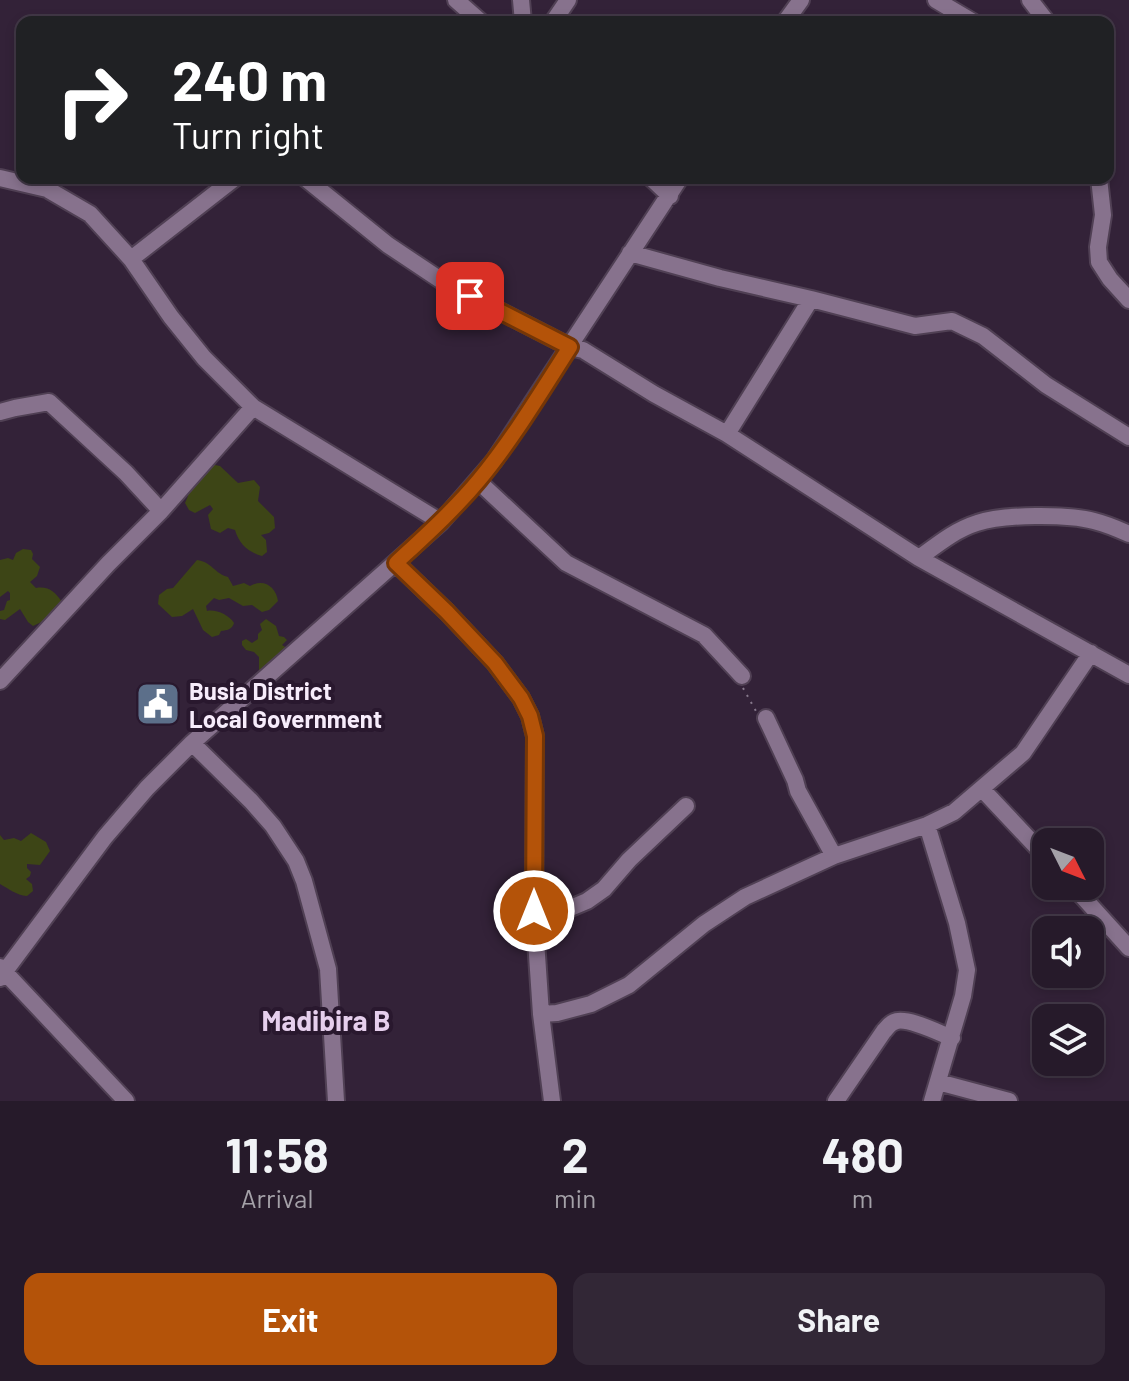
<!DOCTYPE html>
<html lang="en">
<head>
<meta charset="utf-8">
<style>
	body { margin:0; font-family:Barlow,sans-serif; background:#322736; color:#f1f3f6; height:100vh; display:flex; flex-direction:column; font-size:30px; white-space:nowrap }
	* { box-sizing:border-box; margin:0 }
	p { font-size:26px; color:#a4a1a8 }
	.icon { flex:none; width:44px; height:44px; fill:none; stroke:currentColor; stroke-width:2; stroke-linecap:round; stroke-linejoin:round }
	.map { position:relative; height:1101px; overflow:hidden }
	.side { display:flex; flex-direction:column; background:#261a2a; flex:1 }
	.side>* { flex:none }
	.banner { position:absolute; left:16px; top:16px; width:1098px; height:168px; border-radius:16px; box-shadow:0 4px 12px #0003,0 0 0 2px #423847; background:#202124; color:#fff; overflow:hidden }
	.needle { width:52px; rotate:132deg }
	.controls { position:absolute; left:1032px; top:828px; display:grid; gap:16px }
	.controls a { display:grid; place-items:center; width:72px; height:72px; border-radius:16px; background:#261a2a; box-shadow:0 4px 12px #0003,0 0 0 2px #423847; font-size:40px }
	.pin { position:absolute; display:grid; place-items:center; width:68px; height:68px; color:#fff; margin:-34px; border-radius:16px; box-shadow:0 4px 12px #0006 }
	.me { position:absolute; width:88px; margin:-44px; rotate:0deg; stroke-linejoin:round; filter:drop-shadow(0 0 6px #0008) }
	.turn { display:flex; align-items:center; gap:28px; height:168px; padding:0 24px; font-size:36px }
	.turn .icon { width:104px; height:104px; stroke-width:2.5 }
	.turn b { display:block; font-size:56px; line-height:68px }
	.eta { display:flex; justify-content:space-evenly; align-items:center; height:136px; text-align:center }
	.eta b { font-size:48px; font-weight:700; line-height:56px }
	.button { display:flex; gap:16px; margin-top:auto; padding:16px 24px }
	.button a { flex:1; height:92px; border-radius:16px; background:#b45309; color:#fff; font-size:32px; font-weight:700; line-height:92px; text-align:center }
	.button a+a { background:#322736; color:#f1f3f6 }
	.map>svg:first-child { display:block }
	.green { fill:#3d4516 }
	.lines { fill:none; stroke-linecap:round; stroke-linejoin:round }
	.minor-casing { stroke:#504054; stroke-width:20 }
	.path { stroke:#87798c; stroke-width:2; stroke-dasharray:2 6; stroke-linecap:butt }
	.minor { stroke:#87728d; stroke-width:16 }
	.route-casing { stroke:#753606; stroke-width:20 }
	.route { stroke:#b45309; stroke-width:14 }
	.labels { text-anchor:middle; dominant-baseline:central; stroke-width:8; stroke-linejoin:round; paint-order:stroke }
	.poi-label { font-size:24px; font-weight:bold; fill:#f7ecfb; stroke:#29182e; text-anchor:start }
	.quarter-label { font-size:28px; font-weight:bold; fill:#e6cfed; stroke:#29182e }
</style>
</head>
<body>
<div class="map">
<svg width="1129" height="1101" viewBox="0 0 1129 1101">
	<rect width="100%" height="100%" fill="#332238"/>
	<path class="green" d="M210,464L220,466L238,483L254,480L260,487L258,501L274,517L275,528L269,533L261,535L266,540L267,552L262,556C248,552 239,544 235,530L228,528L220,533L211,529L208,515L213,509L210,505L195,513L189,510L185,503L188,496L187,486Z
		M23,549L31,550L33,554L32,559L40,567L37,576L30,582L36,588C49,586 55,592 62,602L52,617L33,626L28,622L20,609L5,620L0,619V611L4,610L7,601L10,600V593L8,591L0,597V560L8,558L13,560L16,553Z
		M197,560C212,562 215,574 228,577L233,586L244,583L250,586C264,578 276,587 278,601L269,610L262,612L252,605L243,606L229,598L219,600L214,598L206,606L207,611C216,609 229,615 234,623C232,630 227,630 221,631L219,635L212,637L203,630L193,609L182,616L172,617L158,604L159,595L167,589L173,588Z
		M266,619L276,626L279,636L284,637L287,640L282,645L287,648L262,673L259,671V657L254,652L246,650L242,645V641L246,639L252,643L258,639V634L262,630L260,624Z
		M31,833L46,842L50,851L40,865L27,864V868L31,872L30,876L26,879L32,884L33,891L27,896C16,895 9,889 0,884V835L4,840L14,838L21,841Z"/>
	<g class="lines">
		<g class="minor-casing">
			<path id="minor" d="M456,0L481,22
				M521,0L523,22
				M936,0L973,22
				M1030,0L1047,22
				M553,22L568,0
				M785,22L801,0
				M0,178L47,189L90,214L131,259L171,317L204,358L253,407L441,522
				M305,178L388,245L445,283L570,347L583,350L654,394L727,434L919,558L1129,675
				M651,178L670,196
				M1099,178L1103,215L1098,247L1099,262L1110,279L1129,300
				M630,253L720,278L811,299L915,326L952,321L983,336L1046,385L1129,437
				M131,259L235,178
				M0,412L15,408L49,402L126,473L161,511
				M727,434L811,299
				M478,481L566,563L704,635L742,676
				M919,558C938,544 955,530 977,523C1003,514 1068,514 1094,521C1106,524 1118,529 1129,534
				M396,563L447,612L495,663L521,698L530,716L535,736L534,911L541,1014L552,1101
				M0,681L108,564L161,511L253,407
				M766,718L795,780L798,791L834,856
				M192,743L251,801L273,826L296,861L304,881L328,969L336,1101
				M982,789L1046,857
				M927,825L957,923L967,970L963,996L932,1101
				M1073,886L1129,948
				M534,911L561,912L587,901L604,889L629,860L686,806
				M0,967L126,1101
				M0,978L105,837L147,788L192,743L441,522L494,461L680,178
				M541,1014L557,1013L591,1004L629,985L704,924L745,897L834,856L927,825L954,812L1023,753L1091,653
				M938,1082L1009,1101
				M836,1101L884,1031C887,1028 889,1024 894,1022C906,1016 939,1033 952,1038"/>
		</g>
		<path class="path" d="M743,688L756,711"/>
		<use href="#minor" class="minor"/>
	</g>
	<g class="lines">
		<g class="route-casing">
			<path id="route" d="M470,296L570,347C541,392 513,439 479,480C454,510 425,536 396,563L447,612L495,663L521,698L530,716L535,736L534,911"/>
		</g>
		<use href="#route" class="route"/>
	</g>
	<defs>
		<g id="civic-square" transform="scale(2.3)"><rect x="-9" y="-9" width="18" height="18" rx="4" fill="#5c6f8a" stroke="#29182e"/><path d="M-.6-6.5H3V-4.5H.6V-3L4-1V1h2V6H-6V1h2V-1L-.6-3ZM-1.2 2.5V6h2.4V2.5Z" fill="#fff"/></g>
	</defs>
	<g fill-rule="evenodd">
		<use href="#civic-square" x="158" y="704"/>
	</g>
	<g class="labels">
		<g class="poi-label">
			<text x="189" y="690">Busia District<tspan x="189" dy="28">Local Government</tspan></text>
		</g>
		<g class="quarter-label">
			<text x="326" y="1020">Madibira B</text>
		</g>
	</g>
</svg>
<div class="controls">
<a><svg class="needle" viewBox="-14 -14 28 28"><path d="M0-13l5 13h-10z" fill="#e53935"/><path d="M0 13l5-13h-10z" fill="#a4a1a8"/></svg></a>
<a><svg class="icon" aria-label="sound" viewBox="0 0 24 24"><path d="M4 9h4l5-4v14l-5-4H4zM17 9q2 3 0 6"/></svg></a>
<a><svg class="icon" aria-label="layers" viewBox="0 0 24 24"><path d="M12 4l9 5-9 5-9-5zM3 14l9 5 9-5"/></svg></a>
</div>
<div class="pin" style="left:470px;top:296px;background:#d93025"><svg class="icon" aria-label="arrive" viewBox="0 0 24 24"><path d="M6 21V4h12l-3 4 3 4H6"/></svg></div>
<svg class="me" style="left:534px;top:911px" viewBox="-20 -20 40 40"><circle r="17" fill="#b45309" stroke="#fff" stroke-width="3"/><path d="M0-11L8 9 0 5-8 9z" fill="#fff"/></svg>
<div class="banner">
<div class="turn"><svg class="icon" aria-label="right" viewBox="0 0 24 24"><path d="M7 20v-9h11M14 6l5 5-5 5"/></svg><div><b>240 m</b>Turn right</div></div>
</div>
</div>
<section class="side">
<div class="eta">
<div><b>11:58</b><p>Arrival</p></div>
<div><b>2</b><p>min</p></div>
<div><b>480</b><p>m</p></div>
</div>
<div class="button"><a>Exit</a><a>Share</a></div>
</section>
</body>
</html>
